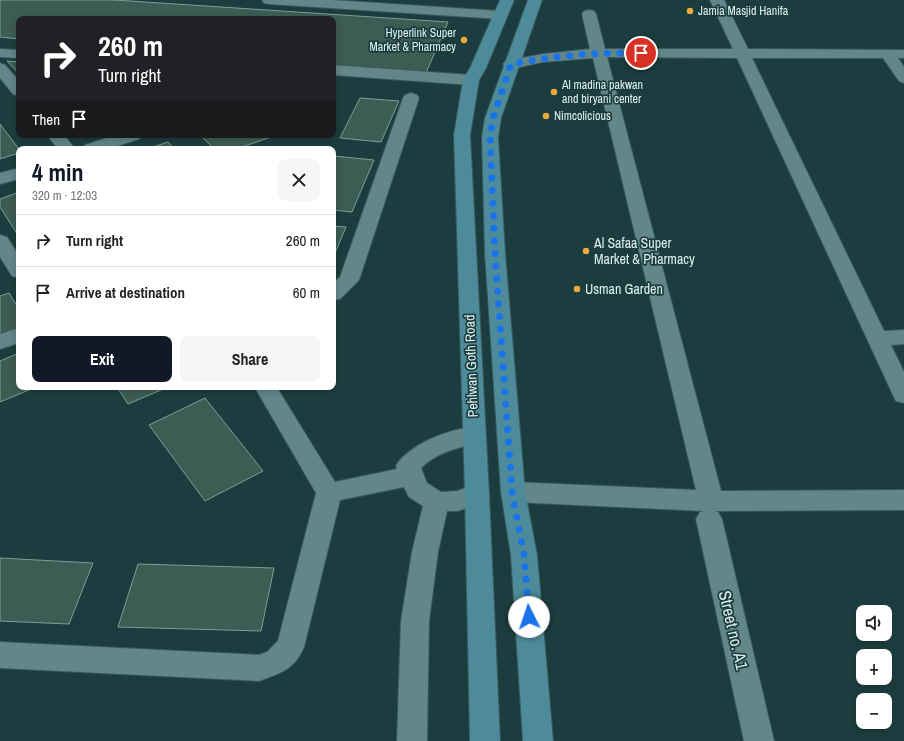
<!DOCTYPE html>
<html lang="en">
<head>
<meta charset="utf-8">
<style>
	body { margin:0; font-family:"Archivo Narrow",sans-serif; background:#f6f6f6; color:#222; height:100vh; display:flex; flex-direction:column; font-size:15px; white-space:nowrap }
	* { box-sizing:border-box; margin:0 }
	p { font-size:13px; color:#767676 }
	.icon { flex:none; width:22px; height:22px; fill:none; stroke:currentColor; stroke-width:2; stroke-linecap:round; stroke-linejoin:round }
	.map { position:relative; flex:1; overflow:hidden }
	.details { position:absolute; left:16px; top:146px; width:320px; height:244px; display:flex; flex-direction:column; background:#fff; border-radius:8px; box-shadow:0 2px 6px #0003 }
	.details>* { flex:none }
	.hud { position:absolute; left:16px; top:16px; width:320px; height:122px; border-radius:8px; box-shadow:0 2px 6px #0003; background:#202124; color:#fff; overflow:hidden }
	.tools { position:absolute; left:856px; top:605px; display:grid; gap:8px }
	.tools a { display:grid; place-items:center; width:36px; height:36px; border-radius:8px; background:#fff; box-shadow:0 2px 6px #0003; font-size:20px }
	.pin { position:absolute; display:grid; place-items:center; width:34px; height:34px; color:#fff; margin:-17px; border:2px solid #fff; border-radius:50%; box-shadow:0 1px 4px #0007 }
	.me { position:absolute; width:44px; margin:-22px; rotate:356deg; stroke-linejoin:round; filter:drop-shadow(0 0 3px #0008) }
	.turn { display:flex; align-items:center; gap:14px; height:84px; padding:0 16px; font-size:18px }
	.turn .icon { width:52px; height:52px; stroke-width:2.5 }
	.turn b { display:block; font-size:28px; line-height:34px }
	.then { display:flex; align-items:center; height:38px; padding:0 16px; background:#0003; gap:8px; font-size:15px }
	.round { display:grid; place-items:center; flex:none; width:42px; height:42px; border-radius:8px; background:#f6f6f6 }
	.head { display:flex; align-items:center; justify-content:space-between; height:68px; padding:0 16px }
	h1 { font-size:24px; font-weight:700; line-height:30px; color:#111827 }
	.primary-button { display:flex; gap:8px; margin-top:auto; padding:8px 16px }
	.primary-button a { flex:1; height:46px; border-radius:8px; background:#111827; color:#fff; font-size:16px; font-weight:700; line-height:46px; text-align:center }
	.primary-button a+a { background:#f6f6f6; color:#222 }
	ul { padding:0; list-style:none }
	li { display:flex; align-items:center; gap:12px; height:52px; padding:0 16px; border-top:1px solid #e0e0e0 }
	li div { flex:1 }
	li b { display:block; font-size:15px }
	li em { font-style:normal }
	.map>svg:first-child { display:block }
	.building { fill:#3d5c54; stroke:#7d9f95 }
	.lines { fill:none; stroke-linecap:round; stroke-linejoin:round }
	.minor-casing { stroke:#3a595b; stroke-width:2 }
	.secondary-casing { stroke:#3a595b; stroke-width:2 }
	.minor { fill:#638689; fill-rule:evenodd }
	.secondary { fill:#4d8b9a; fill-rule:evenodd }
	.route { stroke:#1a73e8; stroke-width:7; stroke-dasharray:0 12.6 }
	.poi-dot { fill:#eea83c; stroke:#1c3d3f; stroke-width:1.5 }
	.labels { text-anchor:middle; dominant-baseline:central; stroke-width:3.5; stroke-linejoin:round; paint-order:stroke }
	.far-poi-label { font-size:12px; fill:#dceff0; stroke:#1c3d3f; text-anchor:start }
	.poi-label { font-size:14px; fill:#dceff0; stroke:#1c3d3f; text-anchor:start }
	.street-label { font-size:14px; fill:#dceff0; stroke:#1c3d3f }
	.near-street-label { font-size:17px; fill:#dceff0; stroke:#1c3d3f }
</style>
</head>
<body>
<div class="map">
<svg width="904" height="741" viewBox="0 0 904 741">
	<rect width="100%" height="100%" fill="#1c3d3f"/>
	<path class="building" d="M0,0H115L448,22L426,73L333,65V19H19V39L0,37Z
		M7,61L19,62V74Z
		M360,98L399,101L381,142L340,138Z
		M0,124L19,149V153L0,159Z
		M200,135H277L236,149H214Z
		M168,142L174,149H147Z
		M334,156L374,160L352,212L333,210Z
		M19,192V237L0,207V199Z
		M333,226L346,227L333,258Z
		M9,293L19,309V328L0,335V296Z
		M19,353V387H36L0,402V361Z
		M117,387H168L128,404Z
		M205,398L263,471L205,501L149,425Z
		M0,558L93,563L69,624L0,621Z
		M138,564L274,568L261,631L118,627Z"/>
	<g class="lines">
		<g class="minor-casing">
			<path id="minor" d="M262,0H332L500,11L505,12L507,15L505,18L500,19L269,4L264,3Z
				M710,0H724L748,49L904,50V58H898L904,67V83L899,81L883,58H752L884,331L904,330V344L891,345L904,372V403L896,401L893,395L737,58L607,57L721,491L904,490V510L715,511L718,512L722,519L774,741H744L696,519L700,512L704,511L513,502L504,499L501,492L504,485L513,482L696,490L593,58L543,62L511,69L506,67L503,64L506,61L543,54L590,49L582,14L584,11L589,10L594,11L596,14L605,49H733Z
				M0,49L19,50V58L0,57Z
				M0,63L5,65L19,81V96L13,94L0,78Z
				M333,65L471,75L476,77L479,80L476,83L471,85L333,75Z
				M411,93L417,95L419,98L359,280L340,299L333,300V283L340,277L403,98L405,95Z
				M47,135H64L75,149H58Z
				M116,135H141L139,139L108,149H83L85,145Z
				M19,168V179L0,184V173Z
				M0,235L7,237L19,256V278L12,276L0,257Z
				M19,328V343L0,349V334Z
				M257,387H279V391L335,482L397,469L396,466C407,445 460,422 482,429L486,435L482,441C460,448 438,451 421,468L427,483L441,492L457,491L477,484L486,487L489,494L486,501L458,511H447L438,552L429,621L427,741H397L401,621L412,552L423,506L409,497L404,487L340,500L304,647C294,670 281,673 259,681L0,668V642L259,655L267,652L278,641L316,493L257,391Z"/>
		</g>
		<g class="secondary-casing">
			<path id="secondary" d="M500,0H514L486,68L479,80L470,135L489,494L500,741H470L465,494L454,135L463,80L470,68Z
				M528,0H542L501,118L498,137L505,253L525,492L537,555L553,741H523L511,555L501,492L485,253L482,137L485,118Z"/>
		</g>
		<use href="#minor" class="minor"/>
		<use href="#secondary" class="secondary"/>
	</g>
	<g class="lines">
		<path class="route" d="M529,617L524,555L512,492L495,253L490,138L493,118L511,64C554,56 597,52 641,53"/>
	</g>
	<g class="poi-dot">
		<circle cx="690" cy="11" r="4"/>
		<circle cx="464" cy="40" r="4"/>
		<circle cx="554" cy="92" r="4"/>
		<circle cx="546" cy="116" r="4"/>
		<circle cx="586" cy="251" r="4"/>
		<circle cx="577" cy="289" r="4"/>
	</g>
	<g class="labels">
		<g class="far-poi-label">
			<text x="698" y="11">Jamia Masjid Hanifa</text>
			<text x="456" y="33" text-anchor="end">Hyperlink Super<tspan x="456" dy="14">Market &amp; Pharmacy</tspan></text>
			<text x="562" y="85">Al madina pakwan<tspan x="562" dy="14">and biryani center</tspan></text>
			<text x="554" y="116">Nimcolicious</text>
		</g>
		<g class="poi-label">
			<text x="594" y="243">Al Safaa Super<tspan x="594" dy="16">Market &amp; Pharmacy</tspan></text>
			<text x="585" y="289">Usman Garden</text>
		</g>
		<g class="street-label">
			<text transform="translate(471 366) rotate(-92)">Pehlwan Goth Road</text>
		</g>
		<g class="near-street-label">
			<text transform="translate(734 630) rotate(77)">Street no. A1</text>
		</g>
	</g>
</svg>
<div class="tools">
<a><svg class="icon" aria-label="sound" viewBox="0 0 24 24"><path d="M4 9h4l5-4v14l-5-4H4zM17 9q2 3 0 6"/></svg></a>
<a>+</a>
<a>−</a>
</div>
<div class="pin" style="left:641px;top:53px;background:#d93025"><svg class="icon" aria-label="arrive" viewBox="0 0 24 24"><path d="M6 21V4h12l-3 4 3 4H6"/></svg></div>
<svg class="me" style="left:529px;top:617px" viewBox="-20 -20 40 40"><circle r="19" fill="#fff"/><path d="M0-13L10 11 0 6-10 11z" fill="#1a73e8"/></svg>
<div class="hud">
<div class="turn"><svg class="icon" aria-label="right" viewBox="0 0 24 24"><path d="M7 20v-9h11M14 6l5 5-5 5"/></svg><div><b>260 m</b>Turn right</div></div>
<div class="then">Then<svg class="icon" aria-label="arrive" viewBox="0 0 24 24"><path d="M6 21V4h12l-3 4 3 4H6"/></svg></div>
</div>
<section class="details">
<div class="head"><div><h1>4 min</h1><p>320 m · 12:03</p></div><a class="round"><svg class="icon" aria-label="close" viewBox="0 0 24 24"><path d="M6 6l12 12M18 6L6 18"/></svg></a></div>
<ul>
<li><svg class="icon" aria-label="right" viewBox="0 0 24 24"><path d="M7 20v-9h11M14 6l5 5-5 5"/></svg><div><b>Turn right</b></div><em>260 m</em></li>
<li><svg class="icon" aria-label="arrive" viewBox="0 0 24 24"><path d="M6 21V4h12l-3 4 3 4H6"/></svg><div><b>Arrive at destination</b></div><em>60 m</em></li>
</ul>
<div class="primary-button"><a>Exit</a><a>Share</a></div>
</section>
</div>
</body>
</html>
